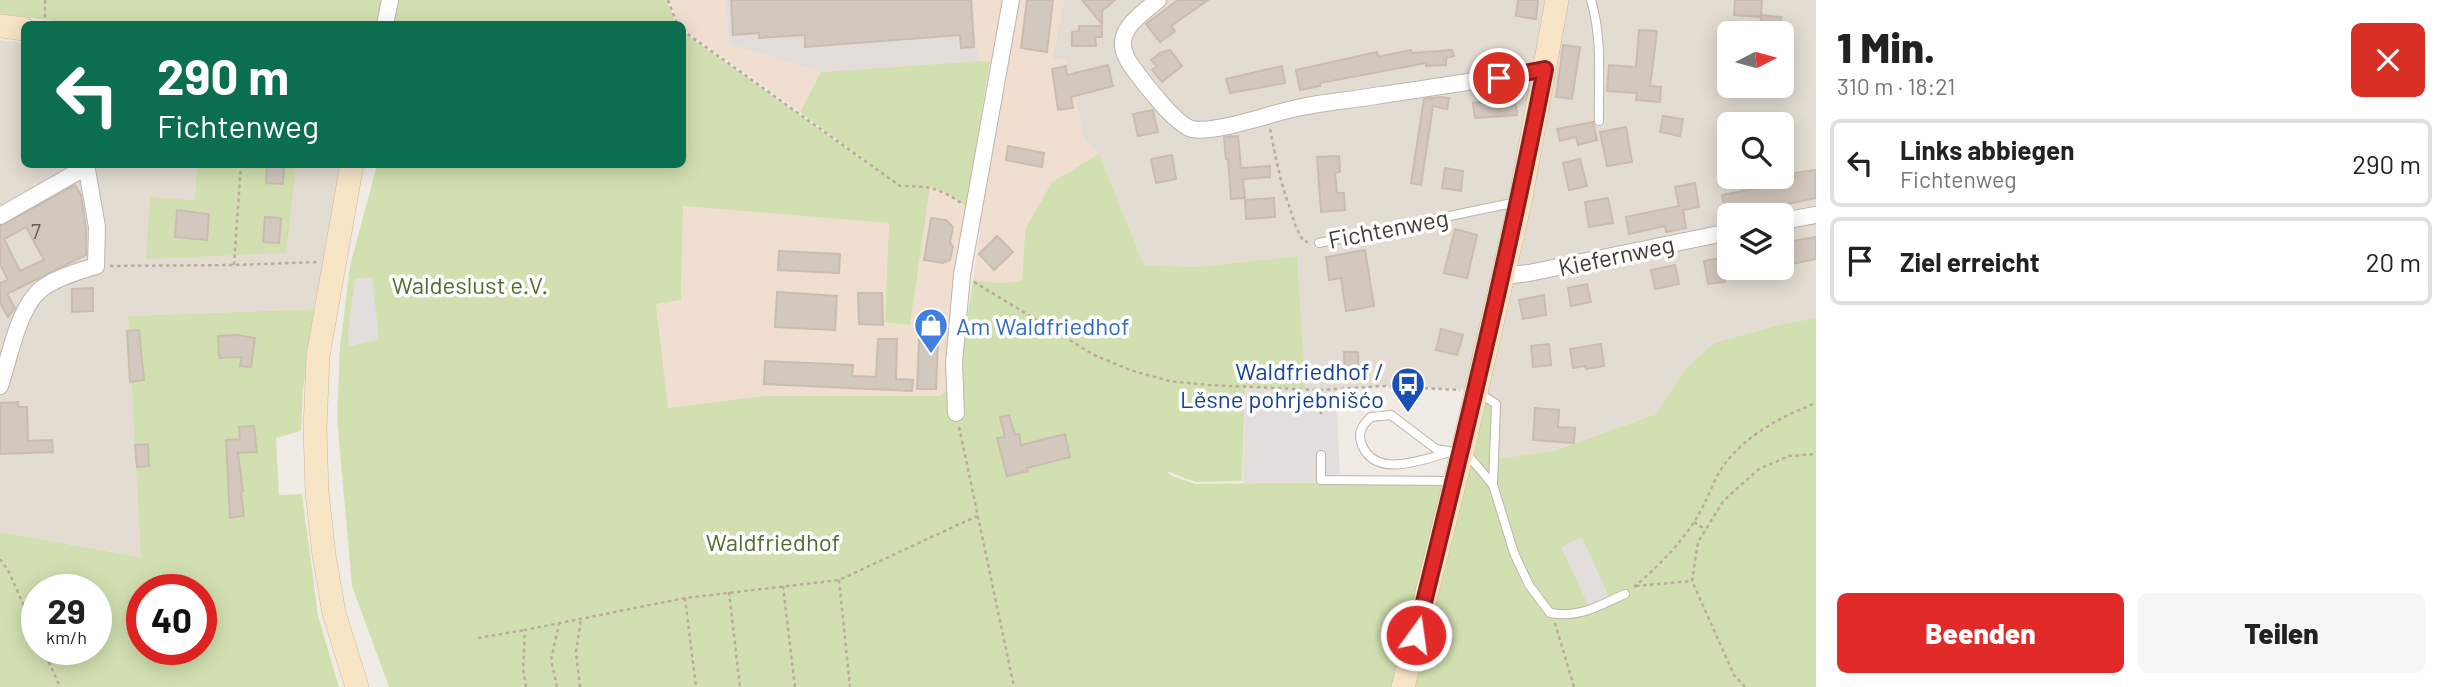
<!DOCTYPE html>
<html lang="de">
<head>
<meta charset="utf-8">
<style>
	body { margin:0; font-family:Barlow,sans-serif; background:#f6f6f6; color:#222; height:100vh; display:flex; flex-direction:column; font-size:26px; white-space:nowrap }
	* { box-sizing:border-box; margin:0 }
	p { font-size:23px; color:#767676 }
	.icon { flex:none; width:38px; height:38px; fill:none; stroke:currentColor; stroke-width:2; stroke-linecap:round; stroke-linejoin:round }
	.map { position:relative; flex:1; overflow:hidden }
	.side { display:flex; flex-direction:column; background:#fff; width:630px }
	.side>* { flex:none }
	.hud { position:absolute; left:21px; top:21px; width:665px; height:147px; border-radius:10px; box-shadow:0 4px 18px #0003; background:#0b6e4f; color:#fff; overflow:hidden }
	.needle { width:46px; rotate:84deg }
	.tools { position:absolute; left:1717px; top:21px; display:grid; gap:14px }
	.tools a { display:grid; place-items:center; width:77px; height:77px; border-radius:10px; background:#fff; box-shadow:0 4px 18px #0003; font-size:35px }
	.speed { position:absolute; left:21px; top:574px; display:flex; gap:14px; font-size:35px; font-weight:700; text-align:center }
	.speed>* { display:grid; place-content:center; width:91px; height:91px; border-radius:50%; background:#fff; box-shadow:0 4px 18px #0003; line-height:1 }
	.speed small { font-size:18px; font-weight:400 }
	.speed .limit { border:10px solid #d22; background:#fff; color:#111 }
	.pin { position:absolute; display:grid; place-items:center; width:60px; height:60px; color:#fff; margin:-30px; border:4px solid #fff; border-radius:50%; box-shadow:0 2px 7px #0007 }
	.me { position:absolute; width:77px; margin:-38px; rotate:14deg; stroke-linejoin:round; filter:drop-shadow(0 0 5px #0008) }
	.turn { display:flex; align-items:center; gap:24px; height:147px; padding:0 21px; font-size:32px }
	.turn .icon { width:91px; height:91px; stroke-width:2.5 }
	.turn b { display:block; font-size:49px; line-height:60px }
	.round { display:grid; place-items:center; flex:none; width:74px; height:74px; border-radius:10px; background:#f6f6f6 }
	.headline { display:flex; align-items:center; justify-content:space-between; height:119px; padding:0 21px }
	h1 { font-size:42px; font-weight:800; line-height:52px }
	.button { display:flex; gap:14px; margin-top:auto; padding:14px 21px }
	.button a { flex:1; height:80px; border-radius:10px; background:#e22a29; color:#fff; font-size:28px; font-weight:800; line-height:80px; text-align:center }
	.button a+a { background:#f6f6f6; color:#222 }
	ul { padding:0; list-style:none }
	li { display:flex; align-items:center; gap:21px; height:88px; margin:0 14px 10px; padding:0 7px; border:4px solid #e0e0e0; border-radius:10px }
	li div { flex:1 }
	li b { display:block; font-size:26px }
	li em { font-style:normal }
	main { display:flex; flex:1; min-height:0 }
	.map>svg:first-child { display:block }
	.residential { fill:#e3dcd3; fill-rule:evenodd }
	.commercial { fill:#f0dfd1 }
	.industrial { fill:#e2ddd9 }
	.green { fill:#d2e0b1; fill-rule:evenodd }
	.parking { fill:#e1dedc }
	.building { fill:#d3c8be; stroke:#cabcaf; stroke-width:2; fill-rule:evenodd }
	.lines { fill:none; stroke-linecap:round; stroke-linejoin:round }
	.lane-casing { stroke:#bdb4ab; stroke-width:10 }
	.street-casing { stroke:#bdb4ab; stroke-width:18 }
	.secondary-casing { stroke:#ceb99b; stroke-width:24 }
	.path { stroke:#baab9b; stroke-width:2.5; stroke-dasharray:3.5 3.5; stroke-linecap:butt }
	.lane { stroke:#fff; stroke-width:8 }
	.street { stroke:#fff; stroke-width:16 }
	.secondary { stroke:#f8e5c6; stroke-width:23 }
	.route-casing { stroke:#931b1b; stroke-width:18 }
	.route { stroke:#e22a29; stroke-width:12 }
	.labels { text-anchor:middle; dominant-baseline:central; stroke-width:7; stroke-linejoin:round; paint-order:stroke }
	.number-label { font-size:21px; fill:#665e57 }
	.street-label { font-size:24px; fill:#423b35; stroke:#fff }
	.park-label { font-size:24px; fill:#4f6c2f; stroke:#fff }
	.shop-label { font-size:24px; fill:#366cbe; stroke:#fff; text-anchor:start }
	.transit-label { font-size:24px; fill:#164399; stroke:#fff; text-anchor:end }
</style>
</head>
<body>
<main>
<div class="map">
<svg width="1816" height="687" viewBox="0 0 1816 687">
	<rect width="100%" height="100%" fill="#f0ebe4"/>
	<path class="residential" d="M1064,0H1816V318L1782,324L1714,343L1685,369L1656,414L1553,451L1495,459L1476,390L1386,386L1306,389L1297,256L1196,267L1144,265L1099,154L1085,141L1066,59L1052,61ZM1729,33H1782V86H1729ZM1729,124H1782V177H1729ZM1729,215H1782V268H1729Z
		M0,40L24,43V164L342,165L314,309L128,316L142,557L0,532Z"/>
	<path class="commercial" d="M669,0H726L729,44L821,72L800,112L683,29L682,24H678Z
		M973,0H1064L1052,60L1066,59L1085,141L1099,154L1052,182L1025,229L1022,281L1002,283L973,280L982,217L974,213L998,64L978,61Z
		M930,187L945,192L972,213L954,384L940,396H763L667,408L656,303L681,300L683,206L890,223L885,321L910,324Z"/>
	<path class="industrial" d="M726,0H973L978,61L821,72L729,44Z"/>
	<path class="green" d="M0,0H667L676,24H79L0,14Z
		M683,32L880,172L800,112L821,72L978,61L990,62L966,207L945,192L930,187L910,325L885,322L889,223L683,206L681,300L656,304L668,408L763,396H940L954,384L966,328L973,280L1002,283L1022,281L1025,229L1052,182L1099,154L1144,265L1196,267L1297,256L1306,389L1245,387L1242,481L1196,482L1166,471L1170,475L1195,484L1445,481L1402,687H389L352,586L337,418L340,347L350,266L377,165L682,164Z
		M197,165H296L286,253L146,259L150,197L195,200Z
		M314,309L303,390L301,431L276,438L279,495L302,494L318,616L339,687H0V532L141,557L128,316ZM37,590H96V649H37ZM142,590H201V649H142Z
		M1816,318V687H1404L1463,450L1492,482L1464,449L1475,391L1496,405L1495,459L1553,451L1656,414L1685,369L1714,343L1782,324ZM1581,538H1582L1610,600L1562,547Z"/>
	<path class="parking" d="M372,277L379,340L349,346L348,331L355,279Z
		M1245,387L1336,389L1340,481L1243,483Z
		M1582,537L1610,600L1590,609L1561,547Z"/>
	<path class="building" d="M731,0H971L974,47L961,48L960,35L805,47V35L759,38V33L733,35Z
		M1027,0H1053L1047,52L1021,48Z
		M1082,0H1115L1102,11V24Z
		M1178,0H1208L1171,26L1175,31L1160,42L1146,24Z
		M1518,0H1538L1536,19L1516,16Z
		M1735,0H1762L1761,17L1734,15Z
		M1761,15L1781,17L1780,31L1760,29Z
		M1079,26H1102V37H1095L1096,46H1072V32L1079,31Z
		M1639,30L1657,31L1650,86L1661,87L1660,102L1636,100L1637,93L1607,91L1609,65L1636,67Z
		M1563,45L1580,47L1572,99L1556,97Z
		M1170,50L1182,66L1162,82L1152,70L1157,66L1151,60L1160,53Z
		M1411,50L1412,53L1452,50L1454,56L1446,58V65L1426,66V63L1320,83V86L1300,90L1296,70L1377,52L1378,57Z
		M1108,65L1113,86L1071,97L1073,108L1058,110L1052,69L1066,66L1067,75Z
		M1282,66L1285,83L1230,93L1226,79Z
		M1505,93L1507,98L1515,97L1517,115L1475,118L1473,103L1482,102V95Z
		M1440,97L1449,98L1447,109L1433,106L1421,185L1411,183L1424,99Z
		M1153,110L1158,132L1138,136L1133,114Z
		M1663,116L1683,119L1680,136L1660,132Z
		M1593,122L1597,140L1578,145L1576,137L1560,141L1557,129Z
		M1626,127L1632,162L1607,166L1600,132Z
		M1238,136L1241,168L1270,166V177L1243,179L1245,198L1231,199L1228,159H1226L1224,137Z
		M1008,146L1044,153L1042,167L1006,160Z
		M1172,155L1176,179L1156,183L1151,159Z
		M1339,156L1340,172L1335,173L1337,193H1344L1345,210L1321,212L1317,157Z
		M1580,159L1587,186L1569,190L1563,163Z
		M267,164H284L283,184L266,183Z
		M1445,168L1463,171L1461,191L1442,188Z
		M1815,170L1816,198L1749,212L1750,215H1726L1722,195L1764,187L1763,183L1795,178V173Z
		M1695,183L1699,207L1683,210L1686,228L1666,232L1665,226L1629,234L1626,217L1679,206L1675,187Z
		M75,185L81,195L86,228V255L7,294L15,308L8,317L0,303V283L8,280L0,264V226ZM26,227L44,260L20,271L4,239Z
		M1274,198L1275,217L1246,219L1245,200Z
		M1608,198L1613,223L1589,227L1585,202Z
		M177,210L209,214L207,240L175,237Z
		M265,217L281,218L279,243L263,242Z
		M931,218L946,220L953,227L950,242L953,247L950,260L943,263L924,260Z
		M1455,229L1477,235L1467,278L1444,273Z
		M997,236L1013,252L994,270L979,254Z
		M1816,237V259L1782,266V243Z
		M1365,250L1374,306L1346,311L1341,278L1329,280L1326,257Z
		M779,251L840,254L839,273L778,270Z
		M1721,258L1722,268H1755L1756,274L1724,279L1725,282L1708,284L1704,261Z
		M1675,265L1679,284L1655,289L1651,270Z
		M1587,284L1591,302L1571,306L1568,288Z
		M93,288V311L72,312V289Z
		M777,292L837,296L835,330L775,327Z
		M858,293H882L883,325L859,324Z
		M1544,295L1546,315L1523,319L1519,300Z
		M1441,329L1463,335L1457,355L1436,350Z
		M139,330L144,380L130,382L127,331Z
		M237,335L255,338L251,367L240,366L242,357L219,358L218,336Z
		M878,339H897L896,379L913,380L912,391L764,384L765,361L853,365L852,376L876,377Z
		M919,339L938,340L936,389H917Z
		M1549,344L1551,365L1533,367L1531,346Z
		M1601,344L1604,366L1586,369L1585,366L1573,368L1570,349Z
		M1344,352H1358L1359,376L1345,377Z
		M18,402V407H27L28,441L52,440L53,452L0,454V403Z
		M1535,408L1559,410L1558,427L1575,428L1574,443L1533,440Z
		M1009,415L1015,435L1019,434L1021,445L1065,434L1070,457L1027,468L1028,471L1007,476L997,438L1005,437L1000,417Z
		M254,426L257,452L238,453L243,491L241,492L244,516L230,518L226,440L240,439L239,427Z
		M148,444L149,466L137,467L135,445Z"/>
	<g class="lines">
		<g class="lane-casing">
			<path id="lane" d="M1591,0C1603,40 1598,80 1599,121
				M1319,243L1517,202
				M1478,392L1496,404L1493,485L1514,553L1529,585L1550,613C1581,618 1598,606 1625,594
				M1448,451L1436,449L1391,415L1371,417C1362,425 1357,433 1362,445C1378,484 1436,453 1463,449L1493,485
				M1321,455V480L1452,481"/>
		</g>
		<g class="street-casing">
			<path id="street" d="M1158,0C1134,20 1108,36 1133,68C1143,82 1176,125 1192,129C1215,134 1272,113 1297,108C1324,102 1353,100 1381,95C1436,87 1490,79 1545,69
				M385,24L390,0
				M0,216L86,167
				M1782,221L1816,215
				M1503,276L1529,273L1729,232
				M0,386C9,359 17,315 36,294C48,280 79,271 96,266L97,227L86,164
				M956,413L954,363L962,275L1011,0"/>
		</g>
		<g class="secondary-casing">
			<path id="secondary" d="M0,26L24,29
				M352,164L318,356L315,429L317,492L324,555L334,613L357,687
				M1403,687L1463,449L1520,202L1557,0"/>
		</g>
		<path class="path" d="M45,0V18L47,24
			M668,0L677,24
			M682,30L900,186C927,186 938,187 961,203
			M1270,129C1275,153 1279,177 1287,200C1293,215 1294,228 1304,241L1308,242
			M234,265L241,164
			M110,266L234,265L317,262
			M974,282L1094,355L1130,370L1169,381L1208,385L1319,390L1385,386L1460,390
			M1319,390L1321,415
			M959,427L1014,687
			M1694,522L1706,530
			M0,559L8,570L37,635
			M839,580L850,687
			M783,586L795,687
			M1636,586L1692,581
			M1634,587C1659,566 1685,540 1701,510C1709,496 1714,479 1723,466C1746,435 1780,417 1816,403
			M729,592L740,687
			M685,598L696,687
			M1555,623L1574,687
			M478,638L525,630
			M43,649L60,687
			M526,687L523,669L525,630L685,598L839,580L977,516
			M557,687L551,660L559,624
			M580,687L576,652L581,619
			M1745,687L1734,675L1692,581L1698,542L1724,500L1759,469L1789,456L1816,454"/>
		<use href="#lane" class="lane"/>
		<use href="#street" class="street"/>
		<use href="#secondary" class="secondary"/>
	</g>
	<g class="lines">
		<g class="route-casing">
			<path id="route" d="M1416,635C1462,447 1508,259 1545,69L1499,78"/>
		</g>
		<use href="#route" class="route"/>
	</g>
	<defs>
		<g id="shop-pin" transform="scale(1.75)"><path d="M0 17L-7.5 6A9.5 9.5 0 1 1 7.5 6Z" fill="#3f7fe0" stroke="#fff"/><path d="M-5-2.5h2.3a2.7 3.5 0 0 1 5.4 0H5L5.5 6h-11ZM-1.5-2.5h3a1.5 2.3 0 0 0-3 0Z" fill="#fff"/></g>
		<g id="bus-pin" transform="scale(1.75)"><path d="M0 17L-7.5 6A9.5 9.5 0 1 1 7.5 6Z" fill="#1a4fb4" stroke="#fff"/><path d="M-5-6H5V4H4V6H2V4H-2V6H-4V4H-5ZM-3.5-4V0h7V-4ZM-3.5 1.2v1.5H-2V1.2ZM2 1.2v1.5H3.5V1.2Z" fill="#fff"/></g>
	</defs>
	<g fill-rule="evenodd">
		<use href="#shop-pin" x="931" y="325"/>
		<use href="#bus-pin" x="1408" y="384"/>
	</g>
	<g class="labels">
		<g class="number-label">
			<text x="36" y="230">7</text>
		</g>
		<g class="street-label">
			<text transform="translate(1388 228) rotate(-11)">Fichtenweg</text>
			<text transform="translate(1616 255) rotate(-12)">Kiefernweg</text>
		</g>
		<g class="park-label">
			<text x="470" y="284">Waldeslust e.V.</text>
			<text x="773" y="541">Waldfriedhof</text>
		</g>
		<g class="shop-label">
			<text x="956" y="325">Am Waldfriedhof</text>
		</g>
		<g class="transit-label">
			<text x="1384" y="370">Waldfriedhof /<tspan x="1384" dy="28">Lěsne pohrjebnišćo</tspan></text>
		</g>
	</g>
</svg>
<div class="tools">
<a><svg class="needle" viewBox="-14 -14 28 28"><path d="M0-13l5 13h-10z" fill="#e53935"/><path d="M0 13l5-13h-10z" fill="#767676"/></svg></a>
<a><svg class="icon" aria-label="search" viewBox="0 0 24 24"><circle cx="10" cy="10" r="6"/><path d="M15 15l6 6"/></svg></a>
<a><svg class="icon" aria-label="layers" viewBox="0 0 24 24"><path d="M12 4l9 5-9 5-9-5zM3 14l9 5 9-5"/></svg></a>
</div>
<div class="speed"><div>29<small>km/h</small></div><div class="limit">40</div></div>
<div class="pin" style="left:1499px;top:78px;background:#d93025"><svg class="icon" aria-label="arrive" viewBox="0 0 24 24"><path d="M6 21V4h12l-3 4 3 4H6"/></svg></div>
<svg class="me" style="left:1416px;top:635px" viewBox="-20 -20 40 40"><circle r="17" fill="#e22a29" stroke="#fff" stroke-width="3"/><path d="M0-11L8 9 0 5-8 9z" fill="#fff"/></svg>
<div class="hud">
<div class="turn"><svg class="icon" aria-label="left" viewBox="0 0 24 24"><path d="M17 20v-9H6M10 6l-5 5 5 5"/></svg><div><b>290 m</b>Fichtenweg</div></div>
</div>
</div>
<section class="side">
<div class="headline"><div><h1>1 Min.</h1><p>310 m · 18:21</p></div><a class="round" style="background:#d93025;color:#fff"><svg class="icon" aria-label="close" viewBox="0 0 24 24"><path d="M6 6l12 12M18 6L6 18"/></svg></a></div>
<ul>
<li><svg class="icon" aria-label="left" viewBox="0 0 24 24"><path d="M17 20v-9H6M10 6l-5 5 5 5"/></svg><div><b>Links abbiegen</b><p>Fichtenweg</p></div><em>290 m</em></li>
<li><svg class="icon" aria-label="arrive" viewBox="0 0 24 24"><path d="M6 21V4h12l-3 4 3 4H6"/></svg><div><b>Ziel erreicht</b></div><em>20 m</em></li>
</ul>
<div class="button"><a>Beenden</a><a>Teilen</a></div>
</section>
</main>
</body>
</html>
